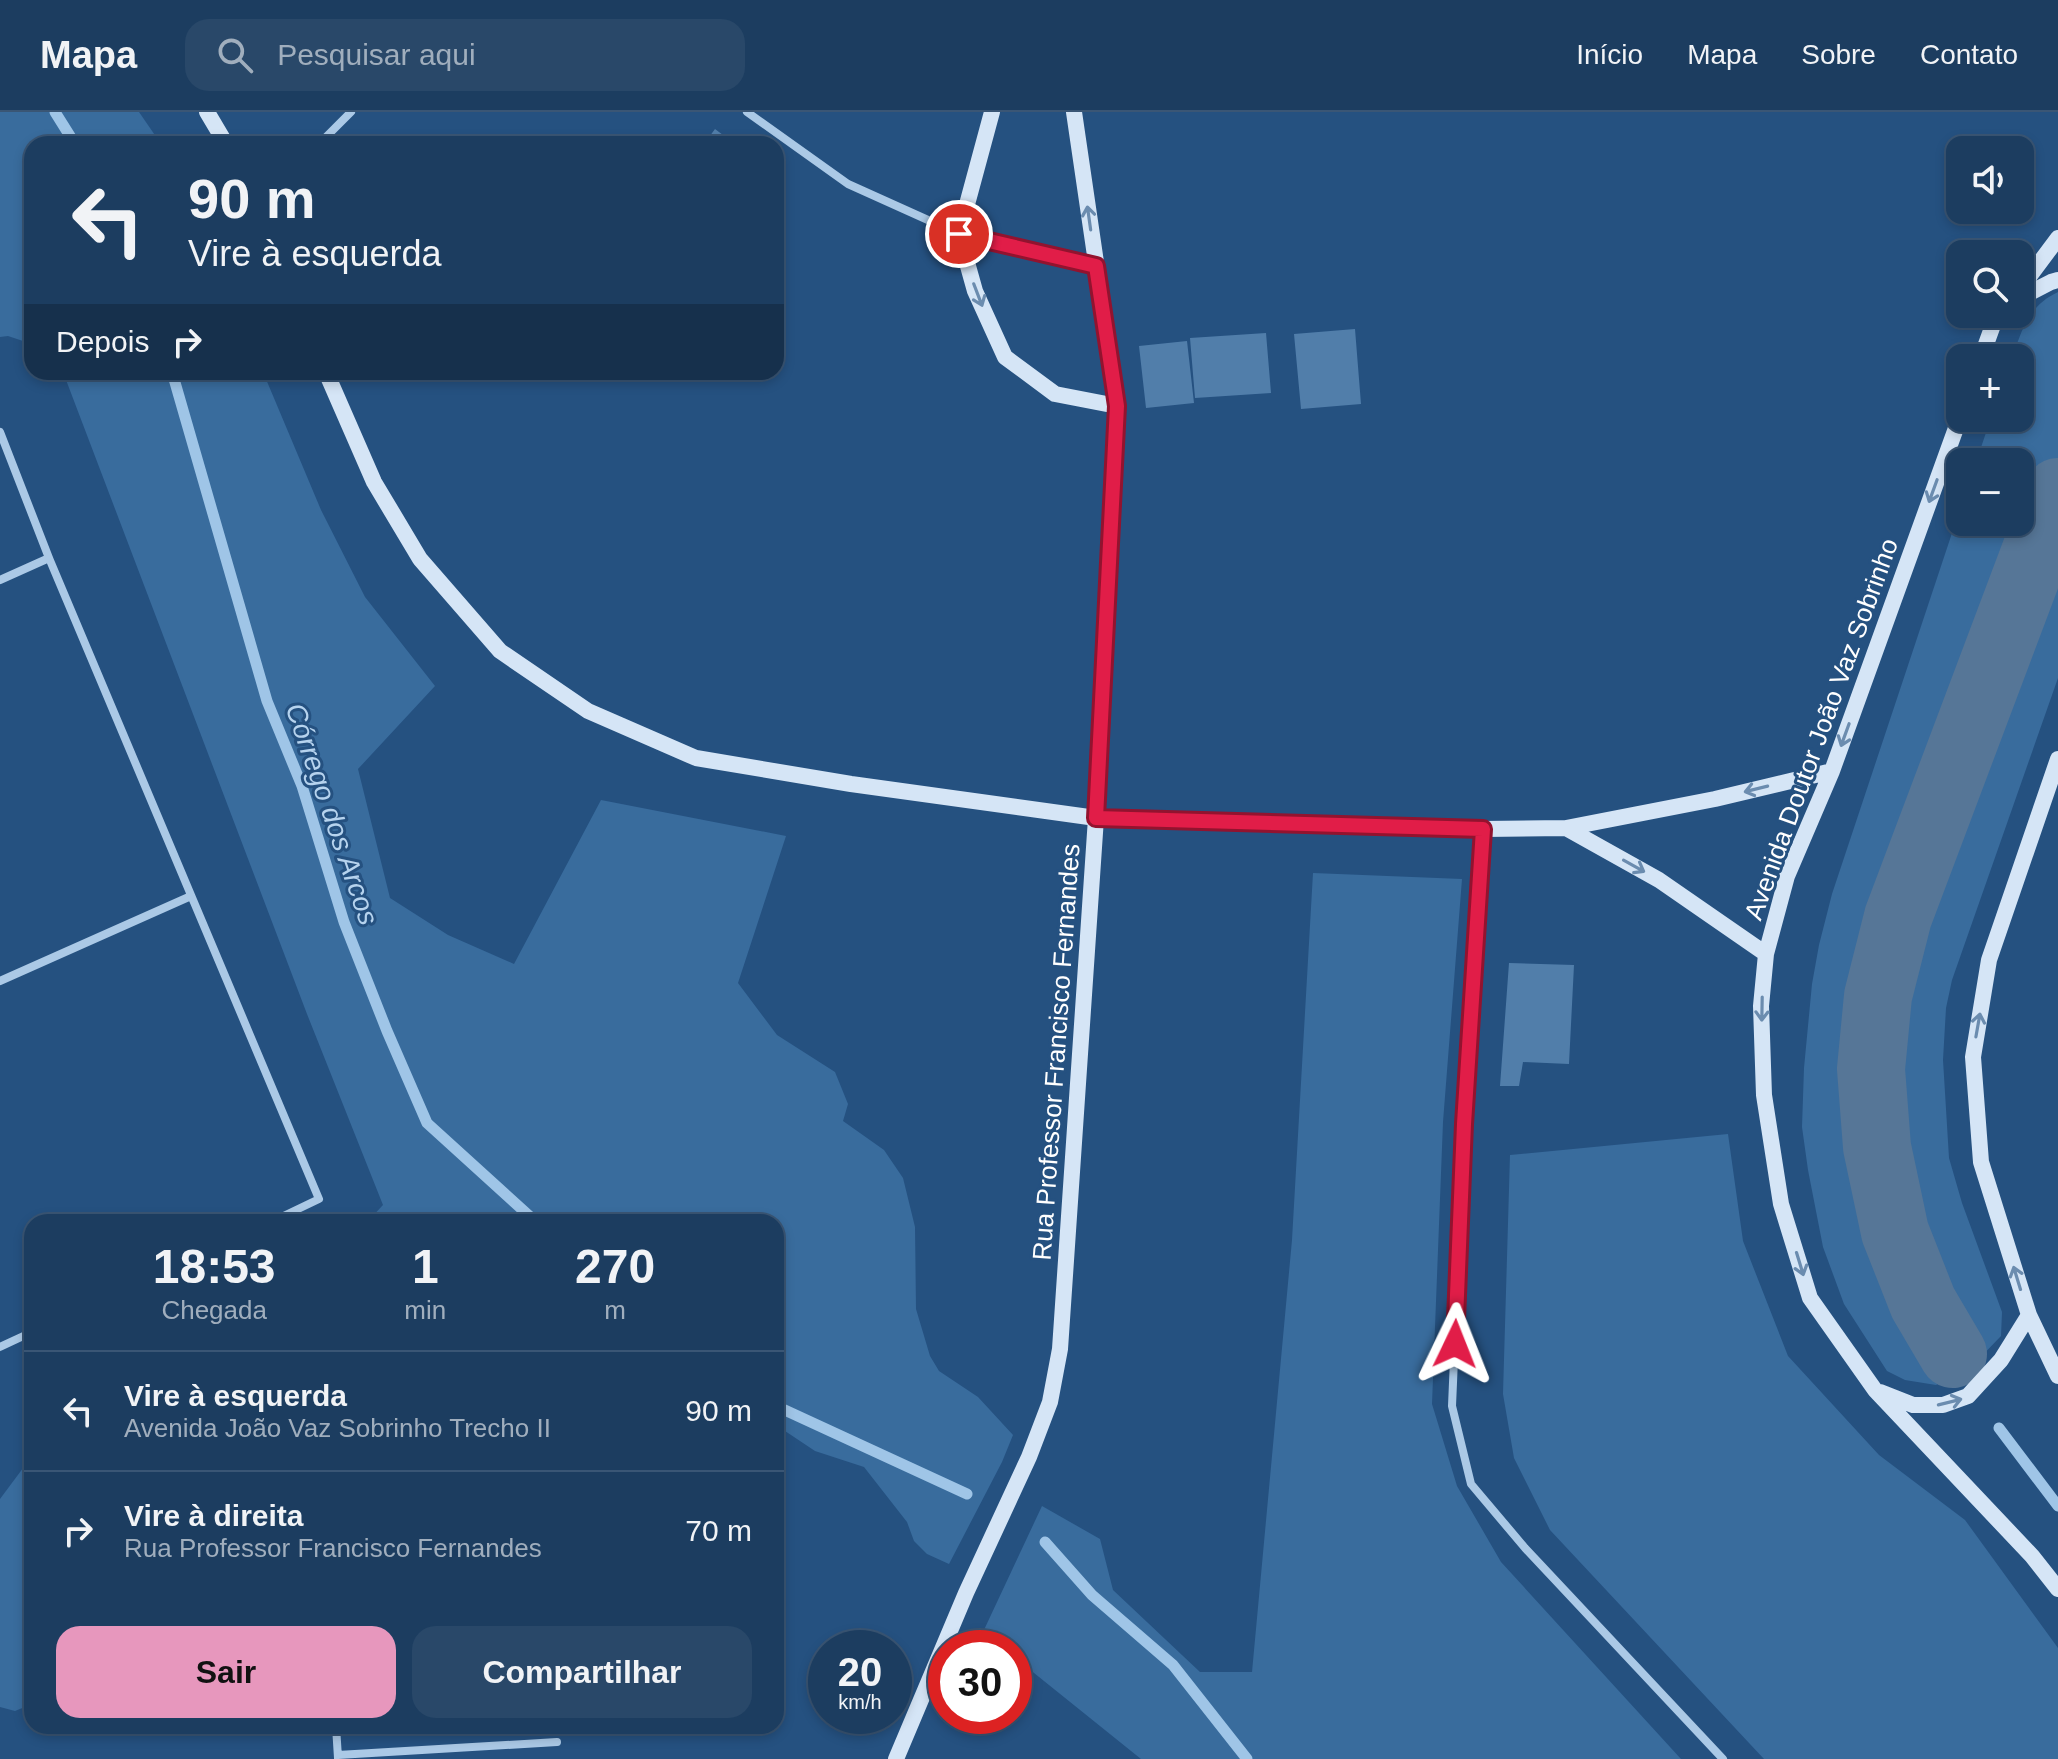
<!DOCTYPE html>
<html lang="pt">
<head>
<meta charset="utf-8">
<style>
	body { margin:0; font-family:Helvetica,sans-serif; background:#294869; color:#f1f3f6; height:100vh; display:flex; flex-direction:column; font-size:30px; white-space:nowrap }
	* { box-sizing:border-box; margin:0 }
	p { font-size:26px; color:#a0aebd }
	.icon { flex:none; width:44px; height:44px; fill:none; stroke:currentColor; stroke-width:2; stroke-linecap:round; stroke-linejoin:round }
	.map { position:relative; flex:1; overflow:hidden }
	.sheet { position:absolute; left:24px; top:1102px; width:760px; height:520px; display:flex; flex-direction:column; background:#1c3d60; border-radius:24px; box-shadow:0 4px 12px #0003,0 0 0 2px #3a5675 }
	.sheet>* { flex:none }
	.top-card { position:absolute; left:24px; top:24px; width:760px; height:244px; border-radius:24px; box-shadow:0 4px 12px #0003,0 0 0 2px #3a5675; background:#1c3d60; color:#f1f3f6; overflow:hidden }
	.controls { position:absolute; left:1946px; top:24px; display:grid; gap:16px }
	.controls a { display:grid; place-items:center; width:88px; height:88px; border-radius:16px; background:#1c3d60; box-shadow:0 4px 12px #0003,0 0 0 2px #3a5675; font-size:40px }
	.speed { position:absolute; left:808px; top:1518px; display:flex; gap:16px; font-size:40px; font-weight:700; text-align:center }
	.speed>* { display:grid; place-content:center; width:104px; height:104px; border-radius:50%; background:#1c3d60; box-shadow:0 4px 12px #0003,0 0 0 2px #3a5675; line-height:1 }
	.speed small { font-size:20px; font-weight:400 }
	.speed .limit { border:12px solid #d22; background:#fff; color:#111 }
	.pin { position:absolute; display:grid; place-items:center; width:68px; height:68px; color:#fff; margin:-34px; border:4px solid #fff; border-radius:50%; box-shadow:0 2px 8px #0007 }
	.me { position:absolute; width:88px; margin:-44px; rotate:2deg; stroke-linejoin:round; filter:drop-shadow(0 0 6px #0008) }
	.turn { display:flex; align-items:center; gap:28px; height:168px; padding:0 32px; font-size:36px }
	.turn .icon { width:104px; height:104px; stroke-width:2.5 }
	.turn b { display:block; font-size:56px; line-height:68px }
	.then { display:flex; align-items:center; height:76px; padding:0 32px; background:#0003; gap:16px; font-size:30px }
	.eta { display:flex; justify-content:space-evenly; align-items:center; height:136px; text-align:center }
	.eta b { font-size:48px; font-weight:700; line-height:56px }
	.primary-button { display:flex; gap:16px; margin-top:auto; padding:16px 32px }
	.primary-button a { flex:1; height:92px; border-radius:24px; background:#e797bd; color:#111; font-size:32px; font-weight:700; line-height:92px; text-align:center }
	.primary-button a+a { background:#294869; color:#f1f3f6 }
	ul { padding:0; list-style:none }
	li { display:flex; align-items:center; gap:24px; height:120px; padding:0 32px; border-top:2px solid #3a5675 }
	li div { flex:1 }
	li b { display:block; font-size:30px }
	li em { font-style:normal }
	header { display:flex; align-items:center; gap:48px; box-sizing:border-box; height:112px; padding:0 40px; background:#1c3d60; border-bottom:2px solid #3a5675 }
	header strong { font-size:38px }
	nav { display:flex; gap:44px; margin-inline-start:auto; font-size:28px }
	.search { width:560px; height:72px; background:#294869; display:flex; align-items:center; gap:20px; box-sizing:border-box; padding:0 28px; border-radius:24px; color:#a0aebd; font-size:30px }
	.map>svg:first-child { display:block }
	.green { fill:#396c9d }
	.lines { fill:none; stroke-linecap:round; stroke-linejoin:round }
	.stream { stroke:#9fc5e7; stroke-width:11 }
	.river { stroke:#567697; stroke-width:68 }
	.building { fill:#517eaa }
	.street { stroke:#abc9e6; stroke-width:8 }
	.secondary { stroke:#d5e5f6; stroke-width:16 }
	.oneway { stroke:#6b8caf }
	.route-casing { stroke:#92132f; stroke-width:20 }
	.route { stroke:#e11d48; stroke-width:14 }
	.labels { text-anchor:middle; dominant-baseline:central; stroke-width:6; stroke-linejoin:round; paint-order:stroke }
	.street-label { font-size:26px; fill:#fff; stroke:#255180 }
	.water-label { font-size:28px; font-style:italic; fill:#b6d3ee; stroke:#255180 }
</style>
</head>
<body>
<header>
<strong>Mapa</strong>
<div class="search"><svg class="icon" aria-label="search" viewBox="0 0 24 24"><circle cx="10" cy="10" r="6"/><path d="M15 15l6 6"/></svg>Pesquisar aqui</div>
<nav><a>Início</a><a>Mapa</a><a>Sobre</a><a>Contato</a></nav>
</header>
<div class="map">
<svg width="2058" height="1647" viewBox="0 0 2058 1647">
	<rect width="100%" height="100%" fill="#255180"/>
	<path class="green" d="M0,0H139L161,32H32V232L8,224L0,225Z
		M2058,180V566L1952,868L1946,896L1943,948L1949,1046L1962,1091L2002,1200L2001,1224L1975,1251L1936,1273L1905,1268L1887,1259L1844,1192L1823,1135L1808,1058L1802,1015L1804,956L1812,872L1819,833L1832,782L1960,397V410H2020V350H1976L1991,306H2020V246H2012C2022,218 2028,194 2058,180Z
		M63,260H263L321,398L365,485L435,574L358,657L390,786L448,823L514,852L601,688L786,724L738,871L777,923L835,960L848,992L843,1009L884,1038L903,1066L915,1115L916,1197L930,1244L939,1259L978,1285L1013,1323L1002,1350L949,1452L927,1442L914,1429L907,1410L864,1355L815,1339L776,1313V1110H367L383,1093L307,902Z
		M1313,761L1462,767L1443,1010L1432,1292L1457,1374L1501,1450L1681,1647H1141L1014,1545V1536H1003L983,1520L1042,1394L1100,1427L1113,1478L1200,1560H1252L1292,1128Z
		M1728,1022L1743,1129L1788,1244L1879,1343L1965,1408L2058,1536V1647H1764L1550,1418L1514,1346L1503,1282L1510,1043Z
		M32,1344V1592L15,1599L0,1595V1387Z"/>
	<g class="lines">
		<path class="stream" d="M55,0L75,32
			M172,260L267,589L302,674L344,810L387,919L427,1011L536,1110
			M776,1294L967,1382
			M1999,1316L2058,1394
			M1045,1430L1092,1483L1173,1553L1247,1647"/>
		<path class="river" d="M1953,1242L1923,1191L1895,1120L1877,1035L1871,957L1878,884L1898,805L2058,380"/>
	</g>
	<path class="building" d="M715,17L735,32H704Z
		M1355,217L1361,292L1301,297L1294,222Z
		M1266,221L1271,281L1195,286L1190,226Z
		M1187,229L1194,291L1146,296L1139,234Z
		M1509,851L1574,853L1569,952L1523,950L1519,974H1500Z"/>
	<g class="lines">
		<path class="street" d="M747,0L848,72L959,122L1096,154
			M319,32L351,0
			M0,320L49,446L319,1087L271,1110
			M0,468L49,446
			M1483,717L1464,1012L1452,1294L1471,1372L1525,1436L1723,1647
			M0,869L191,784
			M0,1235L32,1220
			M336,1614L338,1646
			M338,1643L557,1630"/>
		<path class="secondary" d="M207,0L226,32
			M992,0L959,122L975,179L1005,245L1055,282L1117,294
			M2020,177L2058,126
			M2020,186L2051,170L2058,168
			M1981,246L1993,213L2002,202
			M326,260L374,370L420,447L500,539L588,599L696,646L851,672L1096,706L1483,717L1566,716L1715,687L1832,659
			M1960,305L1832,659L1787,764L1766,842L1761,894L1764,983L1781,1092L1810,1186L1875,1278L2032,1444L2058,1477
			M2058,647L1989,848L1973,945L1981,1050L2029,1203L2058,1264
			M1566,716L1659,768L1766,842
			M1880,1280L1913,1293H1943L1968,1284L2001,1248L2029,1203
			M896,1647L966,1481L1029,1345L1050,1290L1060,1237L1096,706L1117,294L1074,0"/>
	</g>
	<defs><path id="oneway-shaft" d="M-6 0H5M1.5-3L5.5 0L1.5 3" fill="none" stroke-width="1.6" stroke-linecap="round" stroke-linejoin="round" transform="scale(2)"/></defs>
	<g class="oneway">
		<use href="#oneway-shaft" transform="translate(1089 106) rotate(-98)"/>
		<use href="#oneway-shaft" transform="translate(978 183) rotate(69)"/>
		<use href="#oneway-shaft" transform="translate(1933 379) rotate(110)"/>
		<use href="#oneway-shaft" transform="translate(1845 623) rotate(110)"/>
		<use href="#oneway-shaft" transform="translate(1756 677) rotate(166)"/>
		<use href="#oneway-shaft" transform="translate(1634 754) rotate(29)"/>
		<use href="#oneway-shaft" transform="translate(1762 897) rotate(91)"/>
		<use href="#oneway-shaft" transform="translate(1978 913) rotate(-80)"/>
		<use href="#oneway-shaft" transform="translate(1800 1152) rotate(73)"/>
		<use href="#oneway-shaft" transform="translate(2017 1166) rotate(-107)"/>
		<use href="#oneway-shaft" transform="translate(1950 1290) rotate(-14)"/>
	</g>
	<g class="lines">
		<g class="route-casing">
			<path id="route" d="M959,122L1096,154L1117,294L1096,706L1483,717L1464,1012L1455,1232"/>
		</g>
		<use href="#route" class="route"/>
	</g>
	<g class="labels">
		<g class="street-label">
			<text transform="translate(1821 617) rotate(-70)">Avenida Doutor João Vaz Sobrinho</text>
			<text transform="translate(1056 940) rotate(-86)">Rua Professor Francisco Fernandes</text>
		</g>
		<g class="water-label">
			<text transform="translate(332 702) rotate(71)">Córrego dos Arcos</text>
		</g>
	</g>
</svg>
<div class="controls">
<a><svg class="icon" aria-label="sound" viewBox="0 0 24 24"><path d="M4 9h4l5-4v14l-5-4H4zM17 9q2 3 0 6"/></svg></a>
<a><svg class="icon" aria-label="search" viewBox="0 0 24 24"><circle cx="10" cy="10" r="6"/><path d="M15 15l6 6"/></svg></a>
<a>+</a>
<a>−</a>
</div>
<div class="speed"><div>20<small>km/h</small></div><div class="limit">30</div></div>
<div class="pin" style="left:959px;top:122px;background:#d93025"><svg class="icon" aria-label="arrive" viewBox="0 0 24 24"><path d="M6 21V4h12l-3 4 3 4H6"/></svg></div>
<svg class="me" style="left:1455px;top:1232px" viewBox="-20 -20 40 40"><path d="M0-17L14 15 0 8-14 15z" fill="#e11d48" stroke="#fff" stroke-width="4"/></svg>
<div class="top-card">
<div class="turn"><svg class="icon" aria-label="left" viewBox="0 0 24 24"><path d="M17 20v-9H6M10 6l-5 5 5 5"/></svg><div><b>90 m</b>Vire à esquerda</div></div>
<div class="then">Depois<svg class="icon" aria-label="right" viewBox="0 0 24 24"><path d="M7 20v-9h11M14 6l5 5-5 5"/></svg></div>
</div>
<section class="sheet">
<div class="eta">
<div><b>18:53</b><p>Chegada</p></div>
<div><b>1</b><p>min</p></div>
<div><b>270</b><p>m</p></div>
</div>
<ul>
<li><svg class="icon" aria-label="left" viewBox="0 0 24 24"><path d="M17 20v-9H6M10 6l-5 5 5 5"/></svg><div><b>Vire à esquerda</b><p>Avenida João Vaz Sobrinho Trecho II</p></div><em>90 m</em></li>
<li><svg class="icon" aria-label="right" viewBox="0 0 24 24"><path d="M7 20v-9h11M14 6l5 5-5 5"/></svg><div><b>Vire à direita</b><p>Rua Professor Francisco Fernandes</p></div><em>70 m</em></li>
</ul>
<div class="primary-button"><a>Sair</a><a>Compartilhar</a></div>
</section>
</div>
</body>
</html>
